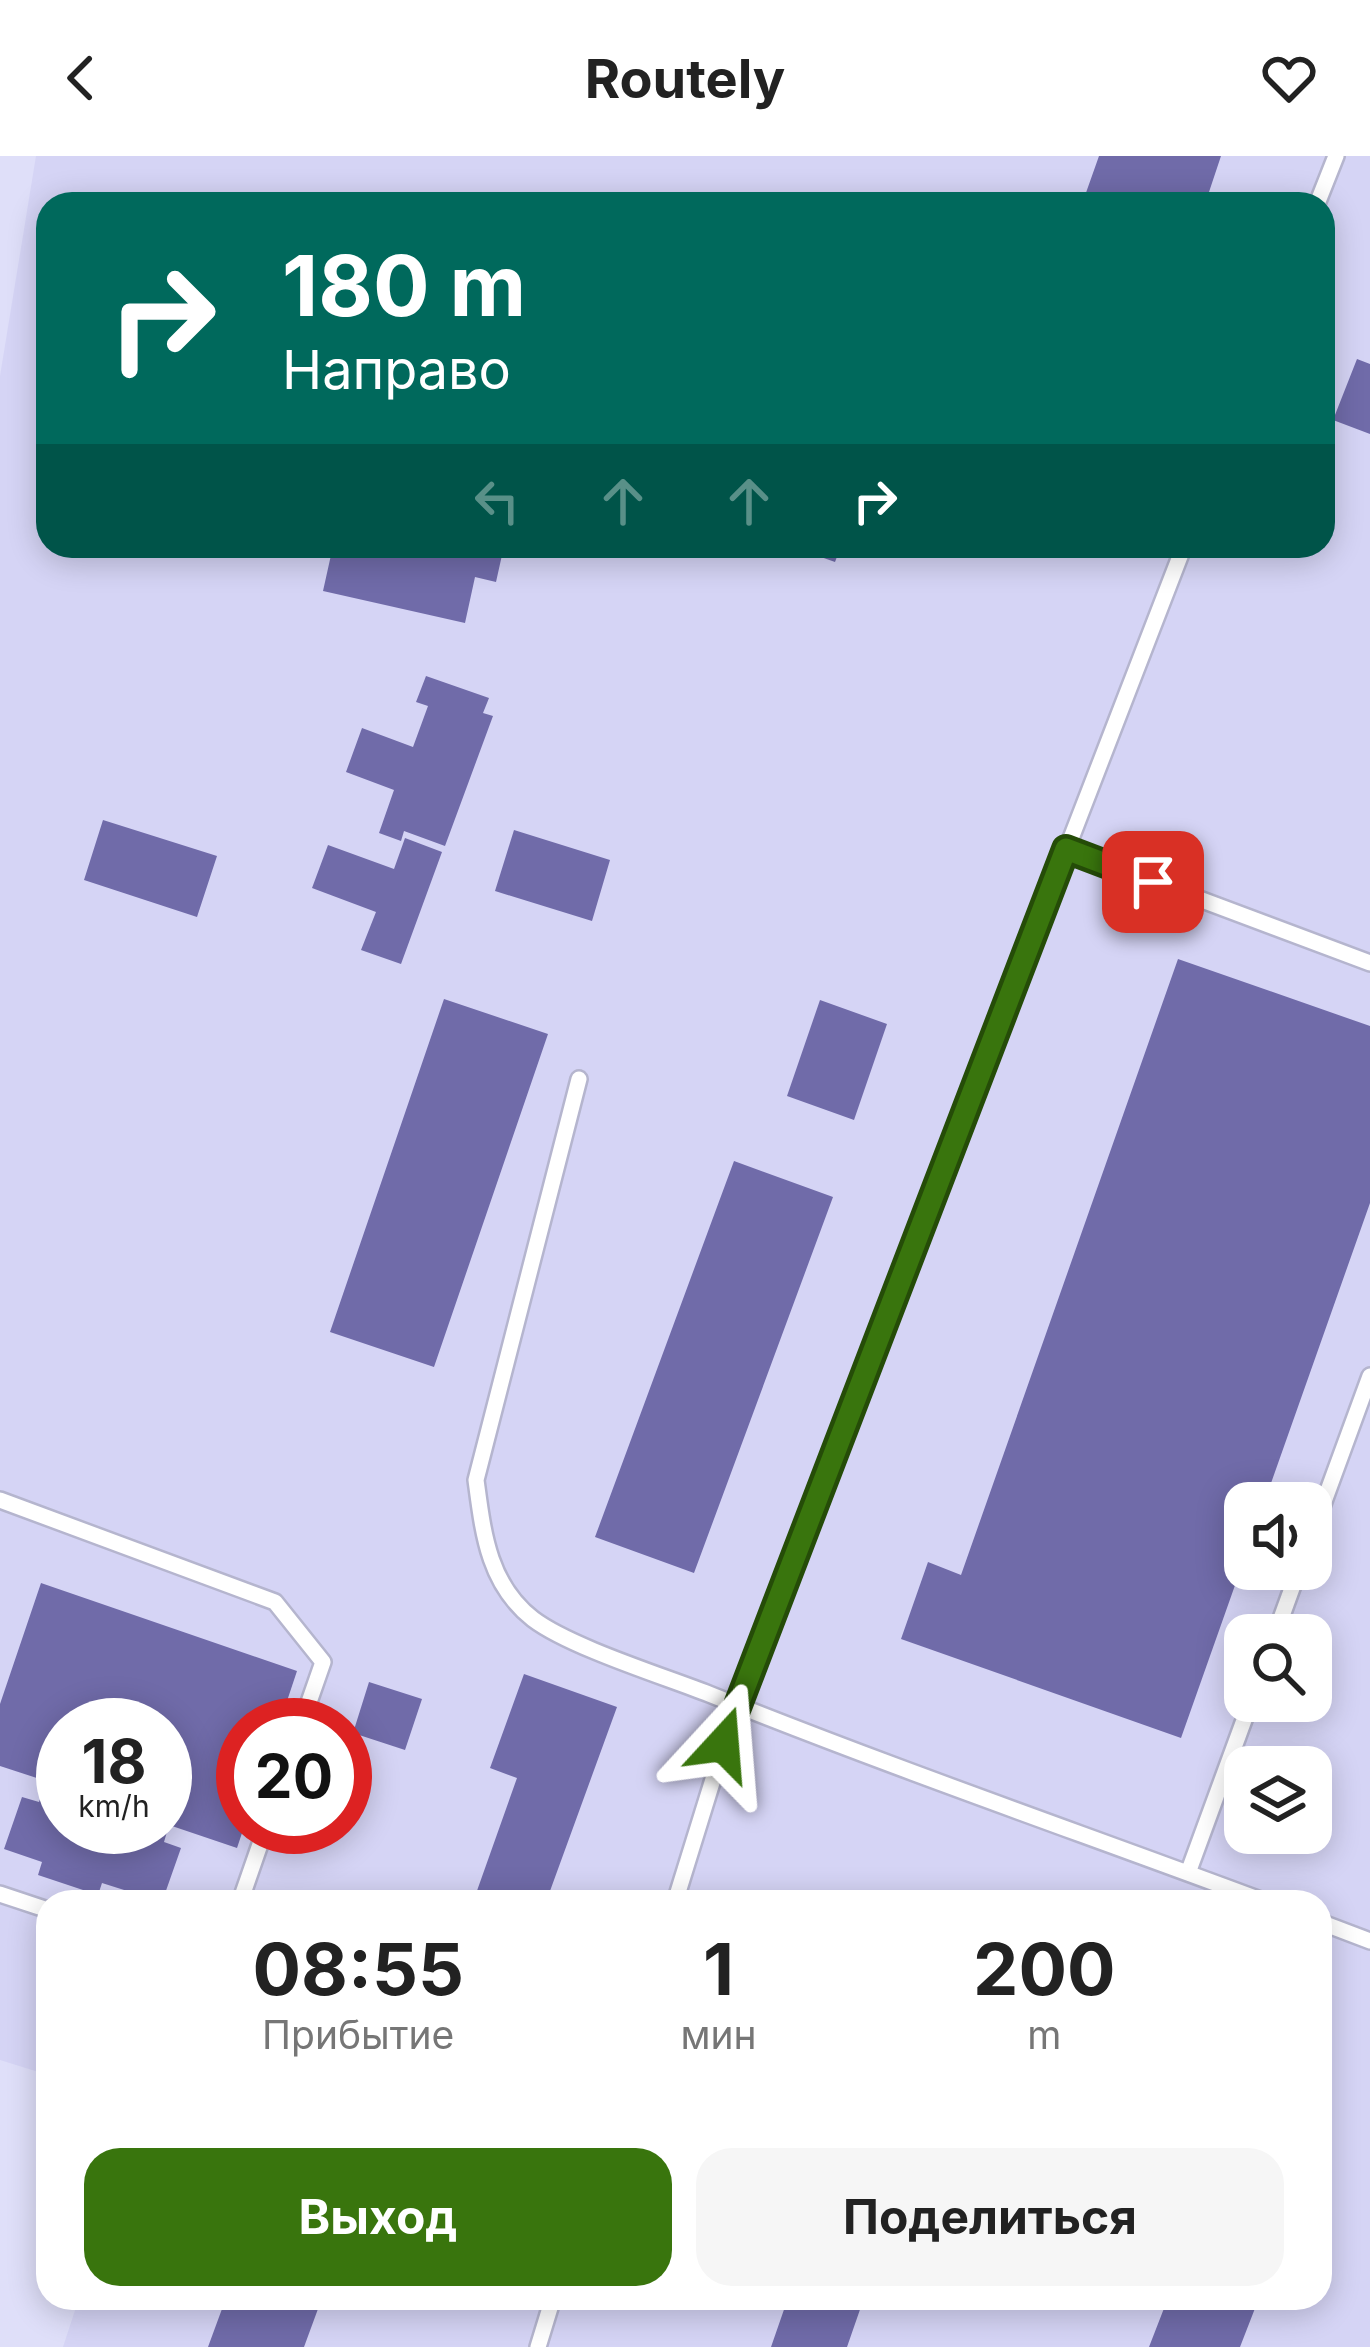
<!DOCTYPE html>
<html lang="ru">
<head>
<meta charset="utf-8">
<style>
	body { margin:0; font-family:Inter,sans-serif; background:#f6f6f6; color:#222; height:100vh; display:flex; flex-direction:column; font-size:45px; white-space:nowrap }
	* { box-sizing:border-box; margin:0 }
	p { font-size:39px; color:#767676 }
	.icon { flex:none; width:66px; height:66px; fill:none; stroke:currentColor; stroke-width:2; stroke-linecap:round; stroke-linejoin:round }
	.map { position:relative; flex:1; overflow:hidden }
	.details { position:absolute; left:36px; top:1734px; width:1296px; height:420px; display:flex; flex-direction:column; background:#fff; border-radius:36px; box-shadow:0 6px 30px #0003 }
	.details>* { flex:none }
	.banner { position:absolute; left:36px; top:36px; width:1299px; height:366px; border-radius:36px; box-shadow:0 6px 30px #0003; background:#00695c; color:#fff; overflow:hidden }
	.buttons { position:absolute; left:1224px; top:1326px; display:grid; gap:24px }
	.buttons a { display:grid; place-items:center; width:108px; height:108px; border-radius:24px; background:#fff; box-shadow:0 6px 30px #0003; font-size:60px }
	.speed { position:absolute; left:36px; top:1542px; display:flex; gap:24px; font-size:60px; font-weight:700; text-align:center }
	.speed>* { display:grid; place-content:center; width:156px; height:156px; border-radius:50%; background:#fff; box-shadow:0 6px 30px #0003; line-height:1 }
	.speed small { font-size:30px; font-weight:400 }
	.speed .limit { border:18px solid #d22; background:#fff; color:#111 }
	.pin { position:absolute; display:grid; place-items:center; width:102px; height:102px; color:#fff; margin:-51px; border-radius:24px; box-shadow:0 6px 18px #0006 }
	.me { position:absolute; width:132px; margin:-66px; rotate:19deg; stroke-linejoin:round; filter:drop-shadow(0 0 9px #0008) }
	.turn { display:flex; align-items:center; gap:42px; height:252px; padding:0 48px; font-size:54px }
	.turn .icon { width:156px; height:156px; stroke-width:2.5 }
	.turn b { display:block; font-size:84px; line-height:102px }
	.lanes { display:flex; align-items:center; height:114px; padding:0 48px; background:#0003; justify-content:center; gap:60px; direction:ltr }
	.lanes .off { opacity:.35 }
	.eta { display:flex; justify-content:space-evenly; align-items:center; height:204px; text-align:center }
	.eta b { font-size:72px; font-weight:700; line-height:84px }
	.primary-button { display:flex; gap:24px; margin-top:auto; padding:24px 48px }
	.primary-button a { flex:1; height:138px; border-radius:36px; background:#39750d; color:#fff; font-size:48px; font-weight:700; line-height:138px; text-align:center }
	.primary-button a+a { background:#f6f6f6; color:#222 }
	header { display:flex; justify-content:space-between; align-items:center; height:156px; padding:0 48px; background:#fff; font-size:54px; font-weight:700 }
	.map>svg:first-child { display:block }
	.built { fill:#d5d4f5; fill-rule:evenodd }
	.building { fill:#706ba9; fill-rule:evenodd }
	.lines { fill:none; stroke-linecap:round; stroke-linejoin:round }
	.lane-casing { stroke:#b5b5ce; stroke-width:20 }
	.lane { stroke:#fff; stroke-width:15 }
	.route-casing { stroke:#254c08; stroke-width:30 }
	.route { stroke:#39750d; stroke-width:21 }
</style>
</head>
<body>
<header><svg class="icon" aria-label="back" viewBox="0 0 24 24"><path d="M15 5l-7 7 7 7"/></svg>Routely<svg class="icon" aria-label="heart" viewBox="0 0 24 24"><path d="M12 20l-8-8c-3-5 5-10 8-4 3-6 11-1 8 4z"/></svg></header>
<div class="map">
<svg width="1370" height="2191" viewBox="0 0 1370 2191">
	<rect width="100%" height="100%" fill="#dfdff9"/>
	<path class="built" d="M36,0H1370V2191H63L79,2142H1320V1746H48V1919L0,1904V220ZM48,48H1323V390H48ZM1245,1347H1311V1413H1245ZM1245,1479H1311V1545H1245ZM63,1569H165V1671H63ZM243,1569H345V1671H243ZM1245,1611H1311V1677H1245Z"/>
	<path class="building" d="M1099,0H1221L1205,48H1082Z
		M1357,203L1370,208V278L1333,264Z
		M333,390H504L496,426L475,421L465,467L323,435Z
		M790,390H841L835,406Z
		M426,520L489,542L483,557L493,560L445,690L404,675L401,685L379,677L394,634L346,616L362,572L413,591L428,550L416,546Z
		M103,664L217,700L197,761L84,724Z
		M514,674L610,704L592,765L495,735Z
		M405,682L442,696L401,808L361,794L376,756L312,732L328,689L394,713Z
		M1178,803L1370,870V1047L1264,1347H1245V1401L1181,1582L901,1483L928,1406L961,1419Z
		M444,843L548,878L434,1211L330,1176Z
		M820,844L887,868L854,964L787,940Z
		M734,1005L833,1041L694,1417L595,1381Z
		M41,1427L297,1515L279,1569H243L244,1671L237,1692L169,1669L164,1686L181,1692L162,1746L102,1727L98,1739L38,1719L42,1706L4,1693L22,1641L39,1646L46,1625L0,1610V1548ZM63,1569H165V1671H63Z
		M524,1518L617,1551L546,1746H473L517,1622L490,1612Z
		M369,1526L422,1543L405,1594L353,1577Z
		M226,2142H322L304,2191H208Z
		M788,2142H864L847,2191H771Z
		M1168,2142H1259L1240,2191H1149Z"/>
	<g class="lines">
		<g class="lane-casing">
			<path id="lane" d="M1317,48L1336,0
				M1066,693L1370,807
				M579,923L476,1324C483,1376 488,1428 533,1463C570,1491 663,1520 709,1538C893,1612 1081,1677 1266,1746
				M0,1344L275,1446L323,1506L301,1569
				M1311,1381L1370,1220
				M1275,1479L1299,1413
				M1188,1717L1251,1545
				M0,1738L48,1754
				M240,1746L266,1671
				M675,1746L736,1549L1184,390
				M1320,1766L1370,1785
				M538,2191L553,2142"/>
		</g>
		<use href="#lane" class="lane"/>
	</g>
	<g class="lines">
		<g class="route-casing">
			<path id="route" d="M723,1588L1066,693L1153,726"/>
		</g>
		<use href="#route" class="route"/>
	</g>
</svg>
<div class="buttons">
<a><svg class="icon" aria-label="sound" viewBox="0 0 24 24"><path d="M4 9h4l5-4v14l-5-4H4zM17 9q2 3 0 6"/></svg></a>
<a><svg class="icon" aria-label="search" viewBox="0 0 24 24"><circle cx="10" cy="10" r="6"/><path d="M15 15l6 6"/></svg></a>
<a><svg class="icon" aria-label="layers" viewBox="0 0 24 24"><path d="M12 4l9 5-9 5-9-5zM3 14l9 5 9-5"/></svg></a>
</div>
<div class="speed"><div>18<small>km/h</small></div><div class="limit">20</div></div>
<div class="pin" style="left:1153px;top:726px;background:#d93025"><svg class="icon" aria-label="arrive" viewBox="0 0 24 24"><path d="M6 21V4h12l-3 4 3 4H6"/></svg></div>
<svg class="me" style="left:723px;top:1588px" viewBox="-20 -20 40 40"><path d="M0-17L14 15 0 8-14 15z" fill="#39750d" stroke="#fff" stroke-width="4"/></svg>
<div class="banner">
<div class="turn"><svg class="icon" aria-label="right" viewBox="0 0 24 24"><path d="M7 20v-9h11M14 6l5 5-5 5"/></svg><div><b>180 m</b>Направо</div></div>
<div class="lanes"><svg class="icon off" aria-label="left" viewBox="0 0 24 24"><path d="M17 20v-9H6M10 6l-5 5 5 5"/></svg><svg class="icon off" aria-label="ahead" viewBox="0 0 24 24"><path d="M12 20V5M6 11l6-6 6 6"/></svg><svg class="icon off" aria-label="ahead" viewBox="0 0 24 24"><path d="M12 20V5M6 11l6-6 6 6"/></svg><svg class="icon" aria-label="right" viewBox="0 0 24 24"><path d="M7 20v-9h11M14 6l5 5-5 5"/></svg></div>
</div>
<section class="details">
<div class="eta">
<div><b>08:55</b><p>Прибытие</p></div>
<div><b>1</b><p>мин</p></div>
<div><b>200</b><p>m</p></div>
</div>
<div class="primary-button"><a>Выход</a><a>Поделиться</a></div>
</section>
</div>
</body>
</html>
